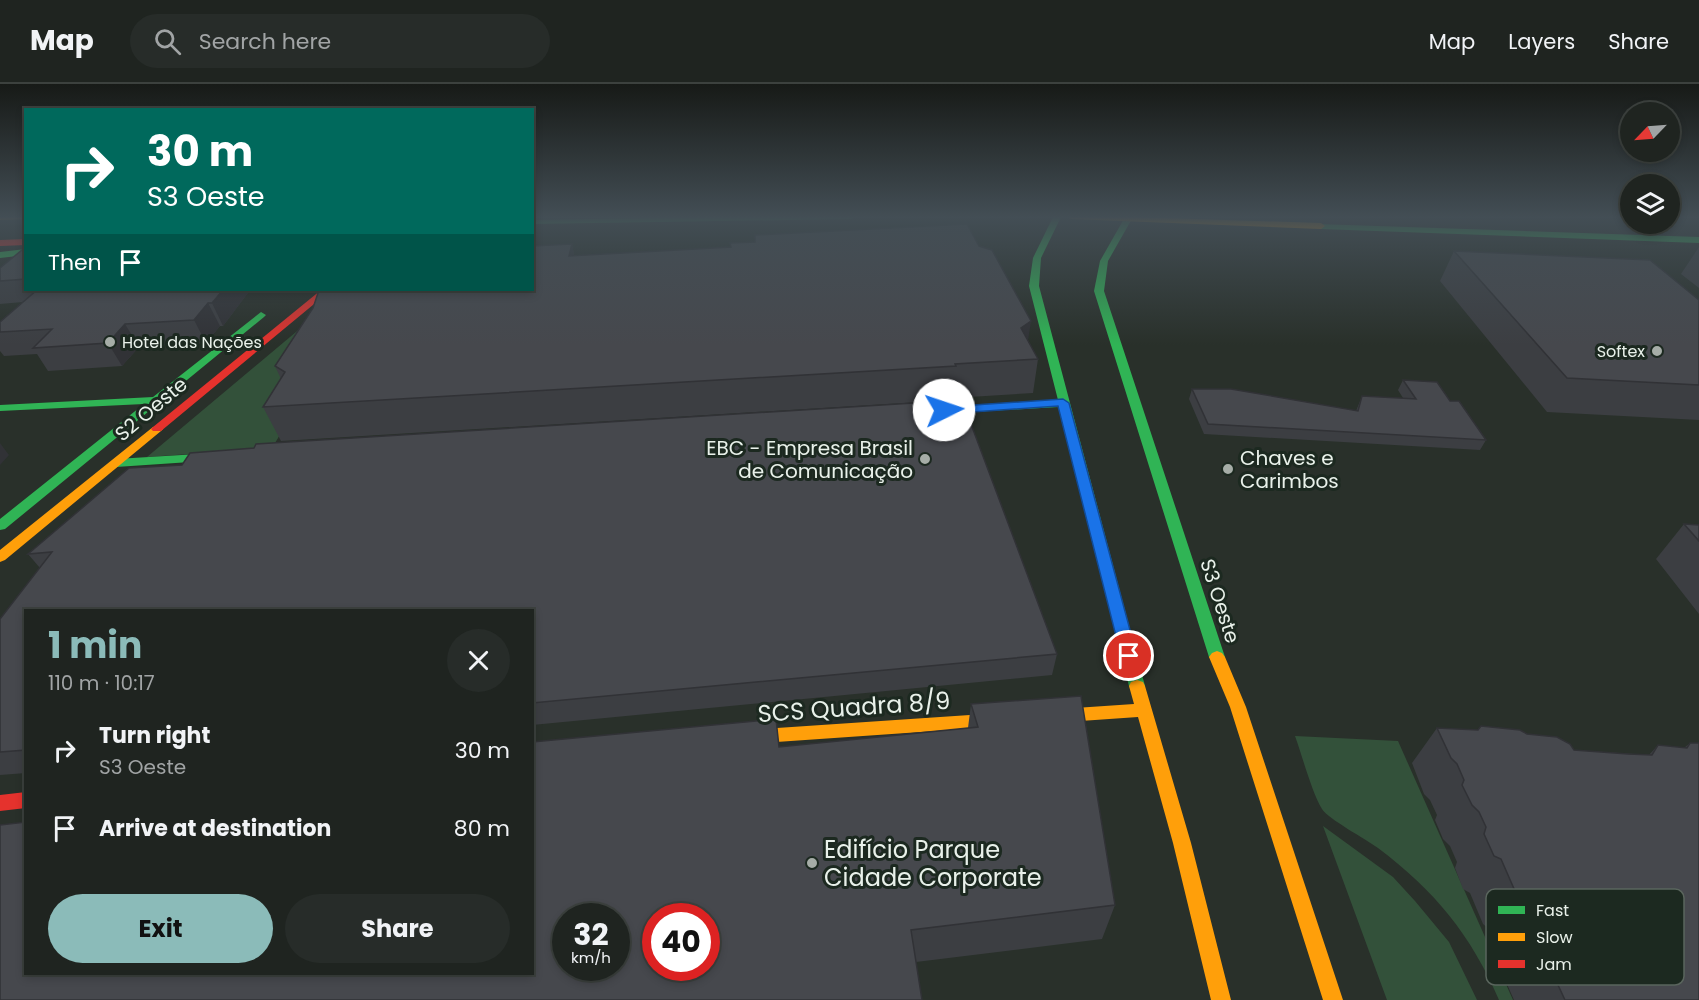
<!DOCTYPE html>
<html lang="en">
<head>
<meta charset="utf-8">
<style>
	body { margin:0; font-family:Poppins,sans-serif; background:#272c29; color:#f1f3f6; height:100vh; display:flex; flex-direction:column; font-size:22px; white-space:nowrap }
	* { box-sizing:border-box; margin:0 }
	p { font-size:20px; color:#a1a4a5 }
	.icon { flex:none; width:33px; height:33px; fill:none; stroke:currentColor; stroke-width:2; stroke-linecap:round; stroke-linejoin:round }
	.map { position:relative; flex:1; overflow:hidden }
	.panel { position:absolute; left:24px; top:525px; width:510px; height:366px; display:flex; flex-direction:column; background:#1f2420; border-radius:0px; box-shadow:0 3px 9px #0003,0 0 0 2px #3c413e }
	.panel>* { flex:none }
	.guide { position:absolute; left:24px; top:24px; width:510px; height:183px; border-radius:0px; box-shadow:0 3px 9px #0003,0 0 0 2px #3c413e; background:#00695c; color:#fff; overflow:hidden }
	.needle { width:39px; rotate:245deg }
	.controls { position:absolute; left:1620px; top:18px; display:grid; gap:12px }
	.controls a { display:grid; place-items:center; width:60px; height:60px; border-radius:50%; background:#1f2420; box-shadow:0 3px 9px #0003,0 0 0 2px #3c413e; font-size:30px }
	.speed { position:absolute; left:552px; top:819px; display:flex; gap:12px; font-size:30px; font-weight:700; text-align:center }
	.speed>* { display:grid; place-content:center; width:78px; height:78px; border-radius:50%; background:#1f2420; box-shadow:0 3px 9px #0003,0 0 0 2px #3c413e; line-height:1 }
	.speed small { font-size:15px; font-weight:400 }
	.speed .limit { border:9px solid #d22; background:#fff; color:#111 }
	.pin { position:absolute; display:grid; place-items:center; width:51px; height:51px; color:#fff; margin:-26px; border:3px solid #fff; border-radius:50%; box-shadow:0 2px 6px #0007 }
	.me { position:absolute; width:66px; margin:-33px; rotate:86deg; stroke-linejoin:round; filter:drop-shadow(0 0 4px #0008) }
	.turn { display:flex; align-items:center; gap:21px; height:126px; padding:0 24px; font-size:27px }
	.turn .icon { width:78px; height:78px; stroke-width:2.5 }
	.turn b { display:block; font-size:42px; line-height:51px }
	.then { display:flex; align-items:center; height:57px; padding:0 24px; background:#0003; gap:12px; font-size:22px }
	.round { display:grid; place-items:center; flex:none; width:63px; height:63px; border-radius:32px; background:#272c29 }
	.summary { display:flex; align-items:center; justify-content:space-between; height:102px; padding:0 24px }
	h1 { font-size:36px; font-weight:700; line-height:45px; color:#8bbbb9 }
	.cta { display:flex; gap:12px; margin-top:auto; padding:12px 24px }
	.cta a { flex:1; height:69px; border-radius:36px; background:#8bbbb9; color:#111; font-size:24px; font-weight:700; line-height:69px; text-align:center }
	.cta a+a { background:#272c29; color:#f1f3f6 }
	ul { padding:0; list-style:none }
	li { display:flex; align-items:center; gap:18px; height:78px; padding:0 24px }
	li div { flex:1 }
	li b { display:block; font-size:22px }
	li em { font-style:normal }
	header { display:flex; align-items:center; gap:36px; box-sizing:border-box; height:84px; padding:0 30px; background:#1f2420; border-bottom:2px solid #3c413e }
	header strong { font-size:28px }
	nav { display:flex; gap:33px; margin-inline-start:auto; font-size:21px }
	.search { width:420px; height:54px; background:#272c29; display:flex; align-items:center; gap:15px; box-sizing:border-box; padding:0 21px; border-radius:33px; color:#a1a4a5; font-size:22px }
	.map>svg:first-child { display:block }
	.green { fill:#33513a }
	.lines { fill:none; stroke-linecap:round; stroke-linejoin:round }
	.fast { fill:#30b455; fill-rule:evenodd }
	.slow { fill:#ff9f0a; fill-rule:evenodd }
	.jam { fill:#e5322d; fill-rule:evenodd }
	.wall { fill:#3c3e42 }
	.shaded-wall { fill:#313236 }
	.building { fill:#46484d; stroke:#313236; stroke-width:1.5; fill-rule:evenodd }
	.route { fill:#1a73e8; stroke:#114b97; stroke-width:1.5 }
	.poi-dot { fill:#a6ada7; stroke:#1c2920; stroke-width:2 }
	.labels { text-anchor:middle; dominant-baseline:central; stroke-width:6; stroke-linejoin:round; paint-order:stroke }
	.far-poi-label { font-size:16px; fill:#e9f1ea; stroke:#1c2920; text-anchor:start }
	.street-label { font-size:20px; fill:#e9f1ea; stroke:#1c2920 }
	.poi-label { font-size:20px; fill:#e9f1ea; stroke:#1c2920; text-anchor:end }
	.near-street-label { font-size:24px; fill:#e9f1ea; stroke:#1c2920 }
	.near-poi-label { font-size:24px; fill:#e9f1ea; stroke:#1c2920; text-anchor:start }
	.key { fill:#1c2920; stroke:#5a655d; stroke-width:1.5 }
	.key-label { font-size:16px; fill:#e9f1ea }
</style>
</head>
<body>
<header>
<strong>Map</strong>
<div class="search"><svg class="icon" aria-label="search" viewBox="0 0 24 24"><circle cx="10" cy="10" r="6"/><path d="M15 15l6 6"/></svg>Search here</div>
<nav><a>Map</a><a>Layers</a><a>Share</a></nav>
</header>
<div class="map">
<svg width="1699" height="916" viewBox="0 0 1699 916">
	<rect width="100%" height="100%" fill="#29302a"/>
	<path class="green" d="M346,206L305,309L272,364L147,373Z
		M1295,652L1398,657L1513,916H1499C1471,851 1435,807 1378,764C1366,755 1328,735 1322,725C1312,709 1302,671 1295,652Z
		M1323,742L1393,793L1415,817L1449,858L1477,916H1387Z"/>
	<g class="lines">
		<path class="fast" d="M705,133H855L851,135L532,140V136Z
			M1053,133H1061L1041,174L1039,202L1145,602L1143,606L1137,608L1131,606L1129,602L1059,323L920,331L914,328L920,325L1058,316L1029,202L1033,174Z
			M1125,133H1133L1108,177L1104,207L1225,573L1222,577L1217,579L1212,577L1209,573L1094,207L1100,177Z
			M1318,140L1699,153V159L1321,145L1317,142Z
			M26,165V171L0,174V168Z
			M261,228L266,231L264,233L5,445L0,446V435L144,320L0,327V321L153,313Z
			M231,368L237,372L235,375L116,383L110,379L116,375Z"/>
		<path class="slow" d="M0,133H26V135L0,136Z
			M1067,133H1135L1321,139L1325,142L1321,145L1071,135Z
			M157,342L161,343L163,345L161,347L5,476L0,478V466L153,343Z
			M1217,567L1222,569L1225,573L1246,623L1343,916H1323L1230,623L1209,573L1212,569Z
			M1137,596L1143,598L1145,602L1191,759L1231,916H1211L1173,759L1138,633L732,661L726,659L724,654L726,649L732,647L1134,620L1129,602L1131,598Z"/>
		<path class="jam" d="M26,155V161L0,162V156Z
			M321,206H331L161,347H153L151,345L153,343Z
			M26,708V724L0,727V711Z"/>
	</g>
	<path class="wall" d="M572,160L574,171L1028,256L1038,275L1033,309L953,314V316L281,357L263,323L281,295L275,282L313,224Z
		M1699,163V204L1681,190Z
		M26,166V206H250L223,242H220L206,259L139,263L122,282L48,287L37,270L4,272L0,267V238L23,218L0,220V184Z
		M1454,167L1699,216V336L1547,328L1440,197Z
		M1403,296L1450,317L1486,356L1480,366L1204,350L1189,315L1192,305L1356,327L1362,312L1403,314L1398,306Z
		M129,384L1057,570L1052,591L532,641V526H26V689L0,691V535L40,484L28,470Z
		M1684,440L1699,441V530L1656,475Z
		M971,620L1115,821L1102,855L916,878L779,663L968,644Z
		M1437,644L1527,650L1574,666L1649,671L1658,661L1684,664L1690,659L1699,916H1514L1496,875L1501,855L1483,840L1470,809L1463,805L1455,784L1457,778L1450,762L1443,755L1435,736L1437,731L1430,716L1424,710L1412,679Z"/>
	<path class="shaded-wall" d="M572,160L578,191L569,172Z
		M223,206H250L223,242L212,219Z
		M208,219L220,242L206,259L194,236Z
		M1031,237L1026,270L1017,277L1021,244Z
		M125,240L139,263L122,282L108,259Z
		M0,359L9,371L0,381Z"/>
	<path class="building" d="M967,140L979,162L992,166L1031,237L1021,244L1038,275L955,280L956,282L263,323L285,288L275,282L313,224L319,206H532V162L572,160L569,172L731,163L730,159L755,158V151Z
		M22,166H26V195L0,197V184Z
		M1454,167L1650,176L1699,216V301L1567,294Z
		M37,206H223L212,219H208L194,236L125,240L108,259L33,264L52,245L0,248V238Z
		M1403,296L1437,298L1450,317H1459L1486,356L1208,340L1192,305H1231L1358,327L1362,312L1416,315Z
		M962,316L1057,570L532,619V526H26V666L0,668V535L52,468L28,470L129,384L182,381L190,369L254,364L256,360Z
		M1684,440L1699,441V457Z
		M1081,612L1115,821L911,846L922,916H0V741L26,738V890H532V658L776,635L779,663L978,643L971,620ZM566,832H616V884H566ZM656,832H706V884H656Z
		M1481,642L1520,646L1527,650L1557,653L1570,660L1574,666L1628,670L1652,671L1658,661L1687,664L1690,659H1699V916H1565L1531,843L1535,822L1515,807L1501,775L1494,772L1484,750L1486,743L1479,728L1472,721L1462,701L1464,696L1457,680L1451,674L1437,644L1478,646Z"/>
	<linearGradient id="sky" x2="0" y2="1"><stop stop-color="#171a17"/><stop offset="0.51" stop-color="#434e55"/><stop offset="1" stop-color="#434e55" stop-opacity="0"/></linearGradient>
	<rect width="1699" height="261" fill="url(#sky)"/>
	<path class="route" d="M1063,315L1069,319L1137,572L1135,576H1124L1121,572L1058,322L944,330L938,326L944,323Z"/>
	<g class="poi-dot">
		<circle cx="110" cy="258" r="6"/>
		<circle cx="1657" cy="267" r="6"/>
		<circle cx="925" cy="375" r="6"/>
		<circle cx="1228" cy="385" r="6"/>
		<circle cx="812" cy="779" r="6"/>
	</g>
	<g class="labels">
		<g class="far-poi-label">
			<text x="122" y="258">Hotel das Nações</text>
			<text x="1645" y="267" text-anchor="end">Softex</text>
		</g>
		<g class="street-label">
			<text transform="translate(151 325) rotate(-40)">S2 Oeste</text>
			<text transform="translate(1220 517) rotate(72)">S3 Oeste</text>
		</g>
		<g class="poi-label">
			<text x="913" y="364">EBC - Empresa Brasil<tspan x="913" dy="23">de Comunicação</tspan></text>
			<text x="1240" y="374" text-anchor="start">Chaves e<tspan x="1240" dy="23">Carimbos</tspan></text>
		</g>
		<g class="near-street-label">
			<text transform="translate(854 623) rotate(-4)">SCS Quadra 8/9</text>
		</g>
		<g class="near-poi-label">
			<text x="824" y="765">Edifício Parque<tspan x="824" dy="28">Cidade Corporate</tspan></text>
		</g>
	</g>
	<rect x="1486" y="805" width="198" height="96" rx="9" class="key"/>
	<rect x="1498" y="822" width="27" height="8" fill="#30b455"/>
	<rect x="1498" y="849" width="27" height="8" fill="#ff9f0a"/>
	<rect x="1498" y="876" width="27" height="8" fill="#e5322d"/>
	<g class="key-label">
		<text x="1536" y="832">Fast</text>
		<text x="1536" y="859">Slow</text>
		<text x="1536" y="886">Jam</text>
	</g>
</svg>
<div class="controls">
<a><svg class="needle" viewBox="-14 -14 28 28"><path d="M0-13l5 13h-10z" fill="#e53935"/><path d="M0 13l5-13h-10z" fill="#a1a4a5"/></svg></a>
<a><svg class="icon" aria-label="layers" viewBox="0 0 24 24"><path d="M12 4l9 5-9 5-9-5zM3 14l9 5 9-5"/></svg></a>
</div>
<div class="speed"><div>32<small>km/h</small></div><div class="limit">40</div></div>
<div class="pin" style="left:1129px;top:572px;background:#d93025"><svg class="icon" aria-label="arrive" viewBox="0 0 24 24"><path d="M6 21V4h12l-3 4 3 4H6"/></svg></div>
<svg class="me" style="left:944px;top:326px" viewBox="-20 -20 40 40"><circle r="19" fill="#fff"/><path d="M0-13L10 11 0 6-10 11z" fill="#1a73e8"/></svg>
<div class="guide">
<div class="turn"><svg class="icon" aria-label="right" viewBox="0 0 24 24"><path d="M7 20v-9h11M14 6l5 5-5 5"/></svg><div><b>30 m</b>S3 Oeste</div></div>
<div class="then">Then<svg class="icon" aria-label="arrive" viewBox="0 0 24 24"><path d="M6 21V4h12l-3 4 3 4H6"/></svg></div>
</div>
<section class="panel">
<div class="summary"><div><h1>1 min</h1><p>110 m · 10:17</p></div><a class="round"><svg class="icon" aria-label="close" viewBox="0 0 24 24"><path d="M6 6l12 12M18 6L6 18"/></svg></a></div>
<ul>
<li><svg class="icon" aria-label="right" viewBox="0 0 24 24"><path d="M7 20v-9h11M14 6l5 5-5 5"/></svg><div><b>Turn right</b><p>S3 Oeste</p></div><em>30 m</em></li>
<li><svg class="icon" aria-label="arrive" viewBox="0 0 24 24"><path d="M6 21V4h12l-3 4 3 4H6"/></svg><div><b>Arrive at destination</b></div><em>80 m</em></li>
</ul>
<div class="cta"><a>Exit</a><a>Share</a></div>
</section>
</div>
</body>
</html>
